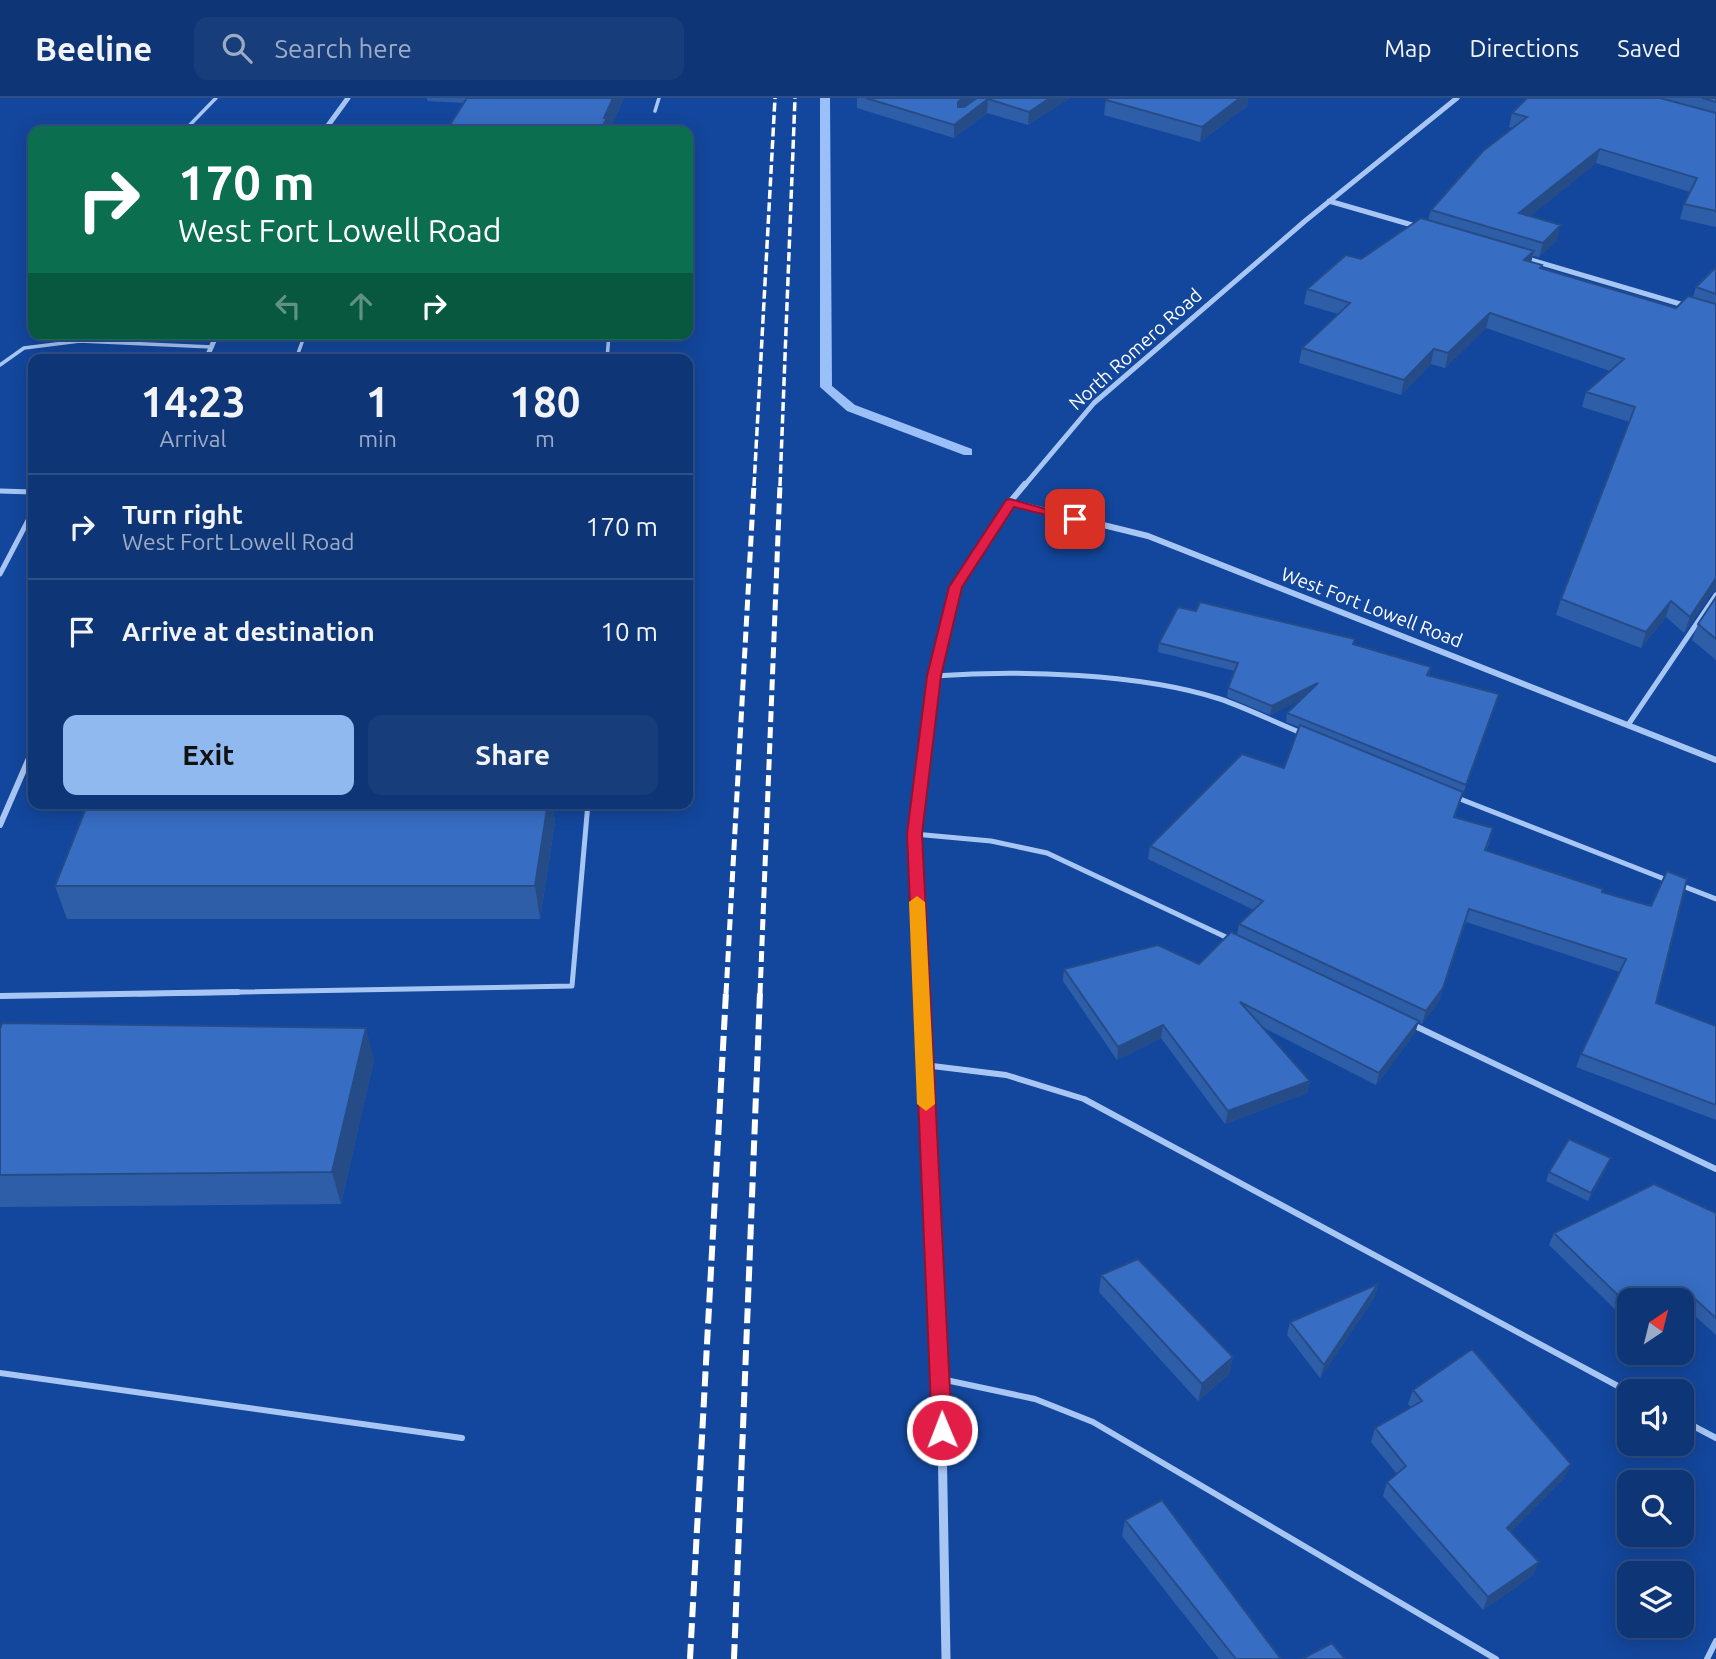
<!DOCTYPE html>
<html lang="en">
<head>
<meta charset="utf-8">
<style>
	body { margin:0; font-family:Ubuntu,sans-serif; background:#173d7b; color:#f1f3f6; height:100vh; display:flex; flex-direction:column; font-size:26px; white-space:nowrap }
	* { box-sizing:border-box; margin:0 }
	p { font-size:23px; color:#9babc5 }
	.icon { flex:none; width:38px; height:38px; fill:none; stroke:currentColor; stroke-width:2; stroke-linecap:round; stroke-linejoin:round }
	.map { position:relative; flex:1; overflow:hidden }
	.details { position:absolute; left:28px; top:256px; width:665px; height:455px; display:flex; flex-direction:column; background:#0e3576; border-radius:14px; box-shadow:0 4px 18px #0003,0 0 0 2px #2e5088 }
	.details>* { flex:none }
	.banner { position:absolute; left:28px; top:28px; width:665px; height:214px; border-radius:14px; box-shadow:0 4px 18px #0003,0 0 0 2px #2e5088; background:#0b6e4f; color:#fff; overflow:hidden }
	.needle { width:46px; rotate:35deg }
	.tools { position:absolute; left:1617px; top:1190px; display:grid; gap:14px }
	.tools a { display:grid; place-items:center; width:77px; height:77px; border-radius:14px; background:#0e3576; box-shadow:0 4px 18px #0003,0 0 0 2px #2e5088; font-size:35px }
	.pin { position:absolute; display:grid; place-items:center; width:60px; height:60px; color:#fff; margin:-30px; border-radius:14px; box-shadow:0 4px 10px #0006 }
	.me { position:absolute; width:77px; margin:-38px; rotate:359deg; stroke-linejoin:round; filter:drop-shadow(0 0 5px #0008) }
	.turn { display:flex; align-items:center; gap:24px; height:147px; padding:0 35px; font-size:32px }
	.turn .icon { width:91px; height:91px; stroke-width:2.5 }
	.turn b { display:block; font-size:49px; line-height:60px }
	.lanes { display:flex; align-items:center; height:66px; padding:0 35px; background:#0003; justify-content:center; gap:35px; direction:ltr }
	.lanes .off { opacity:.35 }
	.eta { display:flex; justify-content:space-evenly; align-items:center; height:119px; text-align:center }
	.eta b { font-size:42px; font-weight:700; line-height:49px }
	.action { display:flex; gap:14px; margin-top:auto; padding:14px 35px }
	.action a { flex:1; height:80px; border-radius:14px; background:#90b9f0; color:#111; font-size:28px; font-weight:700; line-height:80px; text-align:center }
	.action a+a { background:#173d7b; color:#f1f3f6 }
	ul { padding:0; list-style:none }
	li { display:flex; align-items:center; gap:21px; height:105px; padding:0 35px; border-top:2px solid #2e5088 }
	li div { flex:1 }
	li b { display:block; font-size:26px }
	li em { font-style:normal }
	header { display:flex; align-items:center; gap:42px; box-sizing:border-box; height:98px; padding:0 35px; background:#0e3576; border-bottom:2px solid #2e5088 }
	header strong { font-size:33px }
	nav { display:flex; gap:38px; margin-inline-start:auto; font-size:24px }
	.search { width:490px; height:63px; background:#173d7b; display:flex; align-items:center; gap:18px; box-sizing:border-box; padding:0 24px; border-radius:14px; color:#9babc5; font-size:26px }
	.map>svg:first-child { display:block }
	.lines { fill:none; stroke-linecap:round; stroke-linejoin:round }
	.stream { fill:#9ac0f7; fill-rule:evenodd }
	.lane-far2 { stroke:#a8c6f4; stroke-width:3.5 }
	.lane-far1 { stroke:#a8c6f4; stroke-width:5 }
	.lane { stroke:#a8c6f4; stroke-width:6 }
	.street-far2 { stroke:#a8c6f4; stroke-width:5 }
	.street-far1 { stroke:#a8c6f4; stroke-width:6 }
	.street { stroke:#a8c6f4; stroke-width:9 }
	.rail-far2 { stroke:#fff; stroke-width:3.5; stroke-dasharray:9 3.5; stroke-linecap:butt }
	.rail-far1 { stroke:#fff; stroke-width:5; stroke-dasharray:11 5; stroke-linecap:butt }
	.rail { stroke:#fff; stroke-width:6; stroke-dasharray:15 6; stroke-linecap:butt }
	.wall { fill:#2f5ea8 }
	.shaded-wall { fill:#264c88 }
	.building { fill:#376dc3; stroke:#264c88; stroke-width:2 }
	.route { fill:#e11d48; stroke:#92132f; stroke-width:2 }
	.slow { fill:#f59e0b }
	.labels { text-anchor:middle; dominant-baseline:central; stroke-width:5; stroke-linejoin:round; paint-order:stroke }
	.street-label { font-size:19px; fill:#fff; stroke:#13479d }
</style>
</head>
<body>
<header>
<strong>Beeline</strong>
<div class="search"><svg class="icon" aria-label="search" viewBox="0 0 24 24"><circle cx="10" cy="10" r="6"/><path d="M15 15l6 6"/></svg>Search here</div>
<nav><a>Map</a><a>Directions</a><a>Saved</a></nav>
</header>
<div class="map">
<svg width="1716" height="1561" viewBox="0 0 1716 1561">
	<rect width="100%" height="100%" fill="#13479d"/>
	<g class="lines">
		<path class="stream" d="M820,0H830L832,288L855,307L972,351V357H964L847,313L820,289Z"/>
		<path class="lane-far2" d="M655,13L659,0
			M184,32L196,33
			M184,33L216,0
			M84,236L80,243L212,249
			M296,261L305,236
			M607,261L609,236
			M0,267L24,250L80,243"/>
		<path class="lane-far1" d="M0,393L33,394
			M0,476L33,413
			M934,578C1019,572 1139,575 1220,601C1249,611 1276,625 1304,636
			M1628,627L1716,497
			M1455,699L1667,782
			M914,736L991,743L1047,755L1230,841
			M1680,787L1716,801
			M138,896L572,888L588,705"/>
		<path class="lane" d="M0,898L238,894
			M1413,927L1716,1071
			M924,967L1006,977L1084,1001L1629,1294
			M0,1275L462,1340
			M941,1281L1035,1301L1093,1324L1496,1561
			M1682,1322L1716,1340
			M1707,1561L1716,1543"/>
		<path class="street-far2" d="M324,33L348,0
			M1329,103L1419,129
			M1524,160L1687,208
			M206,261L217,236
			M1024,388L1094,305L1305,123L1457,0"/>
		<path class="street-far1" d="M1010,404L1148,438L1716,662
			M0,727L33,651
			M922,896L914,736L934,578L956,489L1010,404L1025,386"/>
		<path class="street" d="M922,894L941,1281L946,1561"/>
		<path class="rail-far2" d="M754,388L775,0
			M780,388L795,0"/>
		<path class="rail-far1" d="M726,896L754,386
			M760,896L780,386"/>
		<path class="rail" d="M690,1561L726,894
			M734,1561L760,894"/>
	</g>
	<path class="wall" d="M427,0H624L609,33L464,5L427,3Z
		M857,0H1070L1028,27L987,15L954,40L857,10Z
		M1108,0H1248L1247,8L1200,44L1104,17L1106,2Z
		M1527,0H1716V129L1680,121L1684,106L1690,94L1596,65L1530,118L1557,142L1539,159L1533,158L1531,164L1542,167L1541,171L1676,210L1693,199L1696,189L1716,169V492L1712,494L1684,535L1666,519L1641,550L1556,517L1561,501L1630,324L1582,309L1586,294L1610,273L1486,230L1445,270L1431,266L1401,297L1299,265L1302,250L1338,216L1304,206L1307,191L1428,122L1431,112L1513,30L1509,29L1512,15Z
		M1716,499V562L1692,542L1698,526Z
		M1196,513L1355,541L1353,547L1431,569L1429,577L1496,605L1463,696H1462L1455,719L1490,743L1486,753L1602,794L1656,905L1716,928V1022L1576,969L1581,956L1620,874L1466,824L1439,903L1422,926L1418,924L1415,935L1376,987L1262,929L1310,983L1307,995L1225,1026L1161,940L1117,962L1063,883L1064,871L1199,866L1237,837L1239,826L1254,812L1148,761L1150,748L1284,670L1299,629L1286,624L1287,615L1301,601L1270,617L1227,599L1228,590L1235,573L1158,554L1159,545Z
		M88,705H552L555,724L540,821H67L55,788Z
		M0,931L374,962L341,1106L0,1109Z
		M1607,1069L1588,1103L1546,1083L1549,1074Z
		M1716,1115V1237L1682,1206V1202H1629V1225L1549,1147L1554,1135Z
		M1101,1177L1233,1259L1229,1276L1198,1303L1099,1194Z
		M1378,1186L1374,1200L1320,1280L1287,1237L1290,1224Z
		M1413,1292L1565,1379L1511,1433L1533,1477L1483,1512L1383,1398L1387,1384L1397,1376L1371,1344L1375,1330L1411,1309L1408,1306Z
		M1125,1422L1281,1561H1219L1122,1438Z"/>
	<path class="shaded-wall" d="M613,0H624L609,33H600L604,20Z
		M963,0H980L957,17L958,4Z
		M1050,0H1070L1028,27L1029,14Z
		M1240,0H1248L1247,8L1200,44L1202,29Z
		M988,1L987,15L954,40V27Z
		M1600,51L1596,65L1516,130L1519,115Z
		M1561,127L1557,142L1539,159L1543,145Z
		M1534,153L1530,168L1524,162Z
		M1490,215L1486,230L1445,270L1448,255Z
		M1434,251L1431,266L1401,297L1404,282Z
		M1716,480V492L1712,494L1684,535L1690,519Z
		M1671,503L1666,519L1641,550L1646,534Z
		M1318,585L1316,594L1270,617L1272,608Z
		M548,705H552L555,724L540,821L535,788Z
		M1466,824L1439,903L1422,926L1426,913Z
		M1419,923L1415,935L1376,987L1379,975Z
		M1163,927L1161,940L1117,962L1118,949Z
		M366,930L374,962L341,1106L332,1074Z
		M1310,983L1307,995L1225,1026L1228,1013Z
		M1611,1060L1607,1069L1588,1103L1591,1095Z
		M1378,1186L1374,1200L1320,1280L1324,1267Z
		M1686,1193L1682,1203L1677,1202Z
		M1233,1259L1229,1276L1198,1303L1202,1286Z
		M1571,1366L1565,1379L1502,1443L1507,1430Z
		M1539,1464L1533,1477L1483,1512L1488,1499Z"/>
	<path class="building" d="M467,0H613L604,20H607L600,33H446Z
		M866,0H963L958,4V9H964L977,0H1050L1029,14L988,1L954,27Z
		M1108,0H1240L1202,29L1106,2Z
		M1527,0H1660L1716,15V113L1684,106L1697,80L1600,51L1519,115L1561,127L1543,145L1431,112L1483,53L1527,19L1512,15Z
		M1702,0H1716V4Z
		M1421,120L1534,153L1524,162L1542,167L1540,170L1676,210L1688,198L1716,206V480L1690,519L1671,503L1646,534L1561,501L1635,309L1586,294L1624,261L1490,215L1448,255L1434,251L1404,282L1302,250L1350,205L1307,191L1346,157L1361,161Z
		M1716,169V196L1696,189Z
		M1716,499V541L1698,526Z
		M1200,504L1355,541L1353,546L1431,569L1427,577L1499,596L1466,687L1287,615L1318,585L1272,608L1228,590L1238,565L1159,545L1178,509L1196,513Z
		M1300,627L1463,694L1454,719L1493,730L1485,752L1603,791L1602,794L1651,808L1667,773L1687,781L1656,905L1716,928V1007L1581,956L1626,861L1469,811L1443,890L1426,913L1239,826L1263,803L1150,748L1242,656L1284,670Z
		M88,705H548L535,788H55Z
		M1231,834L1419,923L1379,975L1240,904L1310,983L1228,1013L1163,927L1118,949L1064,871L1158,847L1199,866Z
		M2,925L366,930L332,1074L0,1077V931Z
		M1569,1041L1611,1060L1591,1095L1549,1074Z
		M1654,1086L1716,1115V1220L1686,1193L1677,1202H1629V1208L1554,1135Z
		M1138,1161L1233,1259L1202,1286L1101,1177Z
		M1378,1186L1324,1267L1290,1224Z
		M1472,1251L1571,1366L1507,1430L1539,1464L1488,1499L1387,1384L1406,1368L1375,1330L1422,1303L1413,1292Z
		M1162,1402L1281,1561H1236L1125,1422Z
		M1332,1545L1345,1561H1302Z"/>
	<path class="route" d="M1010,401L1082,421L1075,424L1014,409L962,489L941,578L922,736L952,1332L949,1338L942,1341L935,1338L932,1332L907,736L927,578L949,489L1006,402Z"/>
	<path class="slow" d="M917,798L925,804L935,1006L926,1013L917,1006L909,804Z"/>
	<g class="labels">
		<g class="street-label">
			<text transform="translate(1135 251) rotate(-42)">North Romero Road</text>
			<text transform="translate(1372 509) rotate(21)">West Fort Lowell Road</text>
		</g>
	</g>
</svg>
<div class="tools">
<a><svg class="needle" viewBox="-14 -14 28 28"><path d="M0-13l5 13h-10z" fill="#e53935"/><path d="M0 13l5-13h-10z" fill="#9babc5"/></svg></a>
<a><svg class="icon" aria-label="sound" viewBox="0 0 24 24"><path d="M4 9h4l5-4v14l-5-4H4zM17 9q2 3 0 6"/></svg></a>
<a><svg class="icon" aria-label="search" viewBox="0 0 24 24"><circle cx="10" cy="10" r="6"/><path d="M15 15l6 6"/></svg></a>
<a><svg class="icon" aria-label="layers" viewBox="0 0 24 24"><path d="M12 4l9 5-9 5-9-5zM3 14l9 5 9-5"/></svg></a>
</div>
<div class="pin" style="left:1075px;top:421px;background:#d93025"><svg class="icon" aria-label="arrive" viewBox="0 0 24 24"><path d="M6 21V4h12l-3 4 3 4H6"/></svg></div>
<svg class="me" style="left:942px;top:1332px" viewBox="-20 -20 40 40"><circle r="17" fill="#e11d48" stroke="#fff" stroke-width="3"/><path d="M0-11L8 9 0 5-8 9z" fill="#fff"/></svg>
<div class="banner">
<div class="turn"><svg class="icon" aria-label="right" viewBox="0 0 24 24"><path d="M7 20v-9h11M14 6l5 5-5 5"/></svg><div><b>170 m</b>West Fort Lowell Road</div></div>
<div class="lanes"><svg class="icon off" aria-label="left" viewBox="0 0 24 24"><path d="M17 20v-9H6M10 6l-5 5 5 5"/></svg><svg class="icon off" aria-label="ahead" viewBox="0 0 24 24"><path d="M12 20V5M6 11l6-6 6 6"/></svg><svg class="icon" aria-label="right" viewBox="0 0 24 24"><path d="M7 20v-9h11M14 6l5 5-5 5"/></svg></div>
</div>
<section class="details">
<div class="eta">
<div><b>14:23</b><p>Arrival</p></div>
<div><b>1</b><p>min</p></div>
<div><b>180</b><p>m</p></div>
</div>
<ul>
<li><svg class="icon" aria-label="right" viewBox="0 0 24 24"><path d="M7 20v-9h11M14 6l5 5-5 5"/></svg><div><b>Turn right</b><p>West Fort Lowell Road</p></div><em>170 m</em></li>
<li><svg class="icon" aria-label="arrive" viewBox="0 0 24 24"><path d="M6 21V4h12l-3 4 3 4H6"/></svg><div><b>Arrive at destination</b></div><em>10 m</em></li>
</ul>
<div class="action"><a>Exit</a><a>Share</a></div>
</section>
</div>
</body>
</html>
